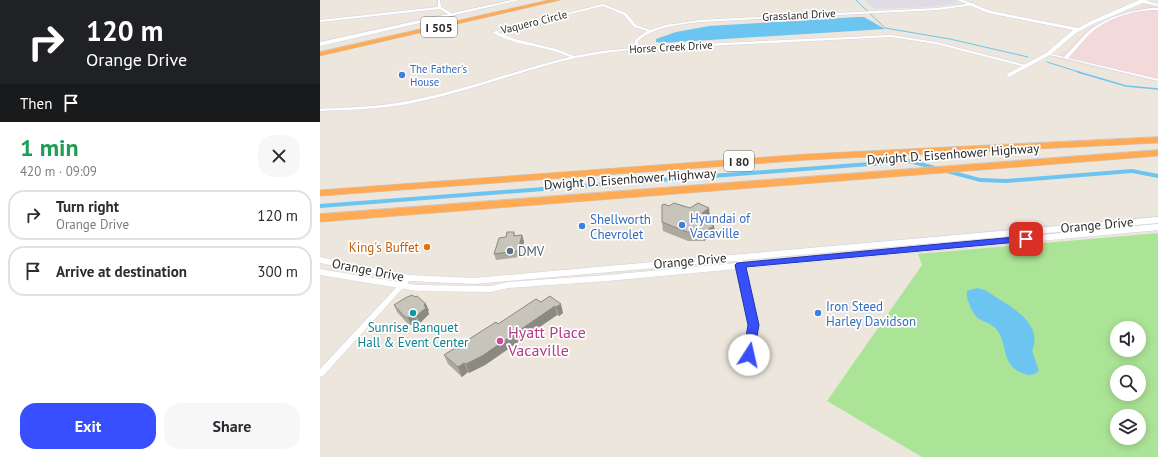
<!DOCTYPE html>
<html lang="en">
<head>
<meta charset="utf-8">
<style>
	body { margin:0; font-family:"PT Sans",sans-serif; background:#f7f7f7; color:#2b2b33; height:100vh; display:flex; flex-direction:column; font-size:15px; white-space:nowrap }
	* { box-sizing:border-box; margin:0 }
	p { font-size:13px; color:#7c7c81 }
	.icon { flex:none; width:22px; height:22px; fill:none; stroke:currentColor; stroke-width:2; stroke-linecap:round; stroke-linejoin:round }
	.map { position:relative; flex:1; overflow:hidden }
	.drawer { display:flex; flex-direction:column; background:#fff; width:320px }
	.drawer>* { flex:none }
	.banner { background:#202124; color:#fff; overflow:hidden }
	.tools { position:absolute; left:790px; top:321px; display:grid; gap:8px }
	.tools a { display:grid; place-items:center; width:36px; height:36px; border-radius:50%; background:#fff; box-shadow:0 2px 10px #0003; font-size:20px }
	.pin { position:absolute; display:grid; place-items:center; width:34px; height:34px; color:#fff; margin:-17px; border-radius:8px; box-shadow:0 2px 6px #0006 }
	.me { position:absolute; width:44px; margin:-22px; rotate:10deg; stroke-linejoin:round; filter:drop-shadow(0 0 3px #0008) }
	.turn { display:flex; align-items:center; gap:14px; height:84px; padding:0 20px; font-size:18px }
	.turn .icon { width:52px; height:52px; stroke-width:2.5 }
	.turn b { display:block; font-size:28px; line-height:34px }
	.then { display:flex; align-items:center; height:38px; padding:0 20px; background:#0003; gap:8px; font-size:15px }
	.round { display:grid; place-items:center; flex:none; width:42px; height:42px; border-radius:16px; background:#f7f7f7 }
	.head { display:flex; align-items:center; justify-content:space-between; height:68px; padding:0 20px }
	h1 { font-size:24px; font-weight:700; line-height:30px; color:#1e9e55 }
	.cta { display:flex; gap:8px; margin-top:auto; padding:8px 20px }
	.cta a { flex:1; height:46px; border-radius:16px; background:#384ffd; color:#fff; font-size:16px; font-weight:700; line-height:46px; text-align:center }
	.cta a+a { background:#f7f7f7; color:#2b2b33 }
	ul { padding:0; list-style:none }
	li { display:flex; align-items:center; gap:12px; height:50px; margin:0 8px 6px; padding:0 12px; border:2px solid #e1e1e2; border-radius:16px }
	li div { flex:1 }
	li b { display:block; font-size:15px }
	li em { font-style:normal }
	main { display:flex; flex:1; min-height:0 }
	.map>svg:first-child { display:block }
	.industrial { fill:#dfdce5 }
	.medical { fill:#f3d9d9 }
	.green { fill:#ace497; fill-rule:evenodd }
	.water { fill:#6cc4f1 }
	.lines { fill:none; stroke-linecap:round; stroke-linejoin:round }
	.stream-far1 { stroke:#6cc4f1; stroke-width:1 }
	.stream { stroke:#6cc4f1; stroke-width:1.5 }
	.canal { fill:#6cc4f1; fill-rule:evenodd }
	.street-casing { stroke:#d1d3e3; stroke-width:1 }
	.secondary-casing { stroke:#d1d3e3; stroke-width:1 }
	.highway-casing { stroke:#c8c8c8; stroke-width:1 }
	.street { fill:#fff; fill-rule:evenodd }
	.secondary { fill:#fff; fill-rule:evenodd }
	.highway { fill:#ffaa54; fill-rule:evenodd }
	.wall { fill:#aba9a0 }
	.shaded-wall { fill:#8b8982 }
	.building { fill:#c7c4ba; stroke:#8b8982 }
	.route { fill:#384ffd; stroke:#2433a4 }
	.shop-dot { fill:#3f7fe0; stroke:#fff; stroke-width:1.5 }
	.food-dot { fill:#e8710a; stroke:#fff; stroke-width:1.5 }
	.service-dot { fill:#5c6f8a; stroke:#fff; stroke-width:1.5 }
	.culture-dot { fill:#0f9aa8; stroke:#fff; stroke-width:1.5 }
	.hotel-dot { fill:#d1479c; stroke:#fff; stroke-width:1.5 }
	.labels { text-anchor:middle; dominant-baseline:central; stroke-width:3.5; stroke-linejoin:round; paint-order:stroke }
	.far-street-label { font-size:11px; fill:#2a2a2a; stroke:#fff }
	.far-shop-label { font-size:11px; fill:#366cbe; stroke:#fff; text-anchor:start }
	.shield { fill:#fff; stroke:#6a6a6a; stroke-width:1 }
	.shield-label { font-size:12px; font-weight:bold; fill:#2a2a2a }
	.street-label { font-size:13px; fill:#2a2a2a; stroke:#fff }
	.shop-label { font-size:13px; fill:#366cbe; stroke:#fff; text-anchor:start }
	.food-label { font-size:13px; fill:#c56008; stroke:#fff; text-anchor:end }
	.service-label { font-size:13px; fill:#4e5e75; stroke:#fff; text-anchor:start }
	.culture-label { font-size:13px; fill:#0d838f; stroke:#fff }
	.near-hotel-label { font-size:16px; fill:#b23c85; stroke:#fff; text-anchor:start }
</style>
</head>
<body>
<main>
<section class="drawer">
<div class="banner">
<div class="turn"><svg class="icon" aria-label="right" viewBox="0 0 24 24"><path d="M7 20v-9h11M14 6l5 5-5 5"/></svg><div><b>120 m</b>Orange Drive</div></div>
<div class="then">Then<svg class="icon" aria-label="arrive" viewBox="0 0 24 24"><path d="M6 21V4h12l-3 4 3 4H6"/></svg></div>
</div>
<div class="head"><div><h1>1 min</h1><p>420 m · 09:09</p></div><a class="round"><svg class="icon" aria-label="close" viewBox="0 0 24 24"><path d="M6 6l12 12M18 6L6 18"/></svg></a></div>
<ul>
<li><svg class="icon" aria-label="right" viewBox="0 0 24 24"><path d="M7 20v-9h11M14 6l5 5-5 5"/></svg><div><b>Turn right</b><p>Orange Drive</p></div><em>120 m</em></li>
<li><svg class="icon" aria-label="arrive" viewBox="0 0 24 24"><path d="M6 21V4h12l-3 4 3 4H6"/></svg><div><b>Arrive at destination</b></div><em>300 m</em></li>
</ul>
<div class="cta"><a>Exit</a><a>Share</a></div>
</section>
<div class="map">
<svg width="838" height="457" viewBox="0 0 838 457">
	<rect width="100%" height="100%" fill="#ece6dc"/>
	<path class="industrial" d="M544,0H634L638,3L610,7L554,9Z"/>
	<path class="medical" d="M826,5L838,7V82L735,58L747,50L771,27Z"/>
	<path class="green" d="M838,233V457H602L507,401L602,265L598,254ZM797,328H819V350H797ZM797,372H819V394H797ZM797,416H819V438H797Z"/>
	<path class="water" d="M537,17H544L565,29L342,43L336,42V39L356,32L389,26Z
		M657,288L665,290C685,304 725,321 712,351L719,371C713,376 709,376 702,373C681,365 688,344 677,330C667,318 657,325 650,306C648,300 646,297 647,291Z"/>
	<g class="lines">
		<path class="stream-far1" d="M536,0L565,28L630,39L708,57
			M727,62L762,73"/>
		<path class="stream" d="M758,72L806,86L838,89"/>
		<path class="canal" d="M589,159L660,178L686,179L812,169L838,174V178L812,173L686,183L660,182L589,163L0,208V204Z"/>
		<g class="street-casing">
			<path id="street" d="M118,0H120L121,7L133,14V16H131L120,9L0,22V20L118,7Z
				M654,3L655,5L617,10L380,22C358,25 335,26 318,41V47L571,35L616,42L706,65V67L616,44L571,37L309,50C282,53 257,57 232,64C184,77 137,95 88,104C59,109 29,110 0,111V109C29,107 59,107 88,101C143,91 196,70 250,57C226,45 195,47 172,32L283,4L306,13L316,25L330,30L346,25L380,20L617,8ZM283,6L304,15L314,27L327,31L315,40L314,48L282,51L254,56L236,49L195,39L177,32Z
				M831,8H838V10C816,10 788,17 771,33C763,40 756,50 748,58L838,79V81L726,54L728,53L744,57C753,48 761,38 770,30C787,17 810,11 831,8Z
				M419,254L422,256L437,325L433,355L426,369L423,370L420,369L419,367L425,355L429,325L416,256Z
				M87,276H91L92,278L3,376L0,377V369Z"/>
		</g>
		<g class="secondary-casing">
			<path id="secondary" d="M192,0H200L0,46V42Z
				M637,0H643L671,11L758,28L769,22L819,0H828L827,1L838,4V6L823,3L773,24L756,33L730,55L689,77L687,76V74L726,53L753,30L668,13Z
				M838,217V223L154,284L89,281L0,263V257L89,275L154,278Z
				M838,224V230L287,281L188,288L171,292L97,291L0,275V269L97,285L171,286L188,282L287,275Z"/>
		</g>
		<g class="highway-casing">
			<path id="highway" d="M229,0H240L0,56V52Z
				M838,137V143L487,160L0,196V190L487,154Z
				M838,150V156L0,222V214Z"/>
		</g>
		<use href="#street" class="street"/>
		<use href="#secondary" class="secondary"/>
		<use href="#highway" class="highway"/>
	</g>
	<path class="wall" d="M349,206L390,216L384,220V221L394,226L395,234L384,241H368L343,231L342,222Z
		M194,232L195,236L202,235L204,242L200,257L176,260L174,254L186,237Z
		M230,296L243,313L239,316L237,315L165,365L149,373L148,372L142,377L128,364L124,355L178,324L221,302Z
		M95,297L106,304L109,311H108L109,314L100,323L97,322L91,325L87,323L77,312L74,305Z"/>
	<path class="shaded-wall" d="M389,208L390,216L384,220L385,223L379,219L382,213Z
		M394,226L395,234L384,241L383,232Z
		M202,235L204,242L200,257L198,251Z
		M106,304L109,311H108L109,314L100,323L96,316L104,305Z
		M241,304L243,313L239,316L236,307Z
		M235,306L237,315L165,365L149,373L146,364Z
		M94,315L97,322L91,325L88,318Z
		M144,363L148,372L142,377L138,367Z"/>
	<path class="building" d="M354,203L370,208L378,203L389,208L382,213L384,215L379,219L394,226L383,232H367L342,222V205L344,204L349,206Z
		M187,232H194V236L202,235L198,251L174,254L179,238L186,237Z
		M92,295L95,297L97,296L106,304L104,305L106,308L96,316L94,315L88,318L84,316L74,305L85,298Z
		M230,296L241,304L236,307L235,306L162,356L146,364L144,363L138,367L124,355L176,322L178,324L216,299L221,302Z"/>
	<path class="route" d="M706,236L710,239L709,241L426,267L439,325L433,358H424L423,355L428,325L415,265L417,263Z"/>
	<g class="shop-dot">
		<circle cx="82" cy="75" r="4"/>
		<circle cx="362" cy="225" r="4"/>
		<circle cx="262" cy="226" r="4"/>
		<circle cx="498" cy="313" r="4"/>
	</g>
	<circle class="food-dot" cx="107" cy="247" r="4"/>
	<circle class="service-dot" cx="190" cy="251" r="4"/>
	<circle class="culture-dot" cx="93" cy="313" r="4"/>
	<circle class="hotel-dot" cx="180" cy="341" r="4"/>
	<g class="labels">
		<g class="far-street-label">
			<text transform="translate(479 15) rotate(-3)">Grassland Drive</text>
			<text transform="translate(214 22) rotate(-14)">Vaquero Circle</text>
			<text transform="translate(351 47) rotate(-3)">Horse Creek Drive</text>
		</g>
		<g class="far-shop-label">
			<text x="90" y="69">The Father's<tspan x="90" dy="13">House</tspan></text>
		</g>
		<g class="shield">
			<rect x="101" y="17" width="36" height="20" rx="3"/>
			<rect x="404" y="151" width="30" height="20" rx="3"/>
		</g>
		<g class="shield-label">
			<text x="119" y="27">I 505</text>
			<text x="419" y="161">I 80</text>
		</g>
		<g class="street-label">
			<text transform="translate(633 154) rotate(-4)">Dwight D. Eisenhower Highway</text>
			<text transform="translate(310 179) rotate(-4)">Dwight D. Eisenhower Highway</text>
			<text transform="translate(777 225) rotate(-5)">Orange Drive</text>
			<text transform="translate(370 261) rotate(-5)">Orange Drive</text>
			<text transform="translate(48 270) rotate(11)">Orange Drive</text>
		</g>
		<g class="shop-label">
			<text x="370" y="218">Hyundai of<tspan x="370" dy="15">Vacaville</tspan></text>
			<text x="270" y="219">Shellworth<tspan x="270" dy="15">Chevrolet</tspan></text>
			<text x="506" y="306">Iron Steed<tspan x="506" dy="15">Harley Davidson</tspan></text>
		</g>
		<g class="food-label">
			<text x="99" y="247">King's Buffet</text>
		</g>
		<g class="service-label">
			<text x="198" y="251">DMV</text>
		</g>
		<g class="culture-label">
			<text x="93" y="327">Sunrise Banquet<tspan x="93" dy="15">Hall &amp; Event Center</tspan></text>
		</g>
		<g class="near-hotel-label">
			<text x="188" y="332">Hyatt Place<tspan x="188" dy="18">Vacaville</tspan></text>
		</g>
	</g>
</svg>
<div class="tools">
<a><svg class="icon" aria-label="sound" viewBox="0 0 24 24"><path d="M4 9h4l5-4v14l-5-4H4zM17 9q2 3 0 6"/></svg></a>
<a><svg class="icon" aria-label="search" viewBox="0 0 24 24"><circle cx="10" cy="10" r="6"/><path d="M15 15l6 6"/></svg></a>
<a><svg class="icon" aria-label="layers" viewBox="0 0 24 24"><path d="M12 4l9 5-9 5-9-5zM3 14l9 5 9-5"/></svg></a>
</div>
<div class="pin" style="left:706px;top:239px;background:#d93025"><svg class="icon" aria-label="arrive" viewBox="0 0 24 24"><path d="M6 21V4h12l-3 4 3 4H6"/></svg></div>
<svg class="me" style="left:429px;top:355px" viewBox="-20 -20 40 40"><circle r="19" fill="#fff"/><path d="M0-13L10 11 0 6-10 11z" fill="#384ffd"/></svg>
</div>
</main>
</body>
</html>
